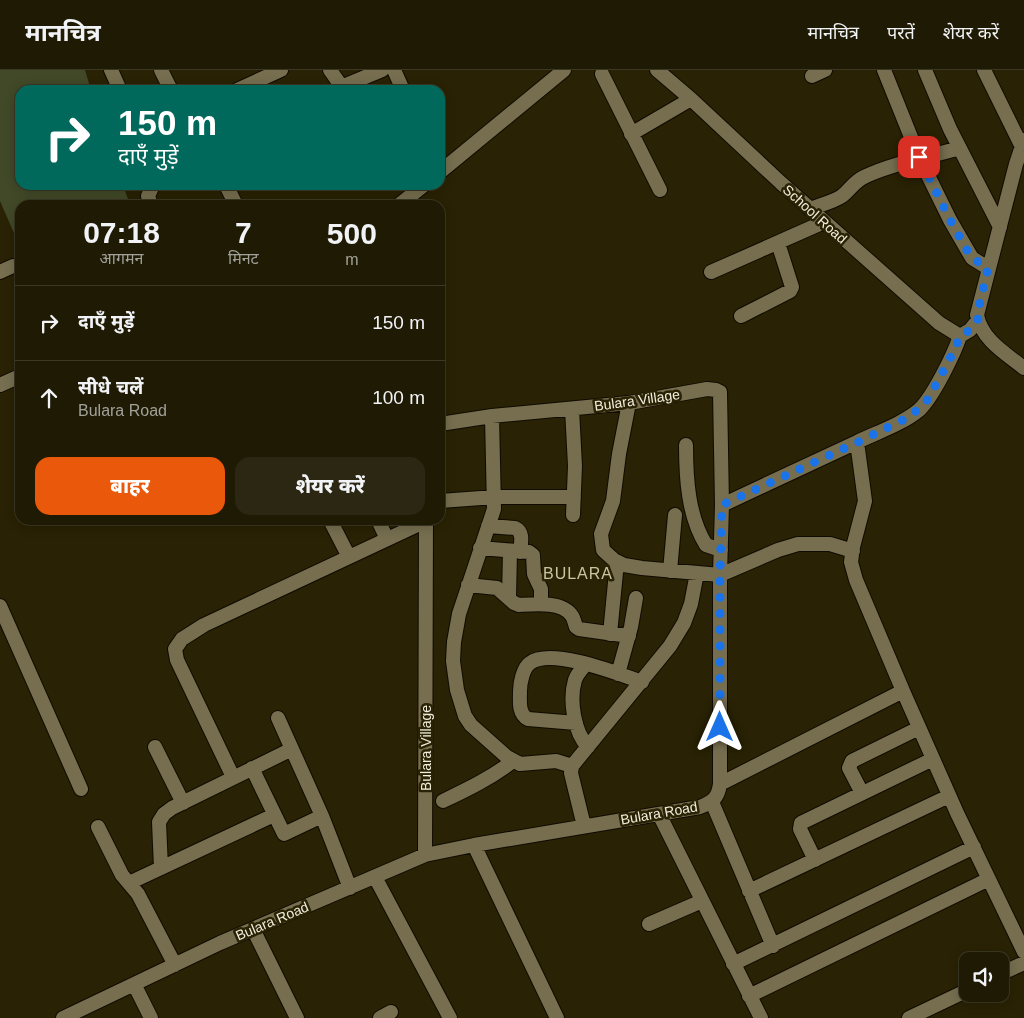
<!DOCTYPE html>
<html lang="hi">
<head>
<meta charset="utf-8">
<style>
	body { margin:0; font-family:Helvetica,"Noto Sans Devanagari",sans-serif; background:#2c2712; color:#f1f3f6; height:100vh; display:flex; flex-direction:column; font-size:19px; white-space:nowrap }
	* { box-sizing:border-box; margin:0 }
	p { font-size:16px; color:#a1a19a }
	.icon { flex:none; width:28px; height:28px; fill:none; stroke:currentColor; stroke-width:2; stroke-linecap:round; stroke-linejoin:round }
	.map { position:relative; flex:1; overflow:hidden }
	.drawer { position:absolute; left:15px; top:130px; width:430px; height:325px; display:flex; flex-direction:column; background:#1f1a03; border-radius:15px; box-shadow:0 2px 12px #0003,0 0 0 1px #3c3825 }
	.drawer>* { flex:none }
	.hud { position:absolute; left:15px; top:15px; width:430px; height:105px; border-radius:15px; box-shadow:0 2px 12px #0003,0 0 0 1px #3c3825; background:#00695c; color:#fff; overflow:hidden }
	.tools { position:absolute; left:959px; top:882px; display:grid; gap:10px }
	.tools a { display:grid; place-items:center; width:50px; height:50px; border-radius:10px; background:#1f1a03; box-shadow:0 2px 12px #0003,0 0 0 1px #3c3825; font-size:25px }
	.pin { position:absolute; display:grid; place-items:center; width:42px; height:42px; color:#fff; margin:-21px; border-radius:10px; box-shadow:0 2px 8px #0006 }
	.me { position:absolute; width:55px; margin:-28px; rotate:0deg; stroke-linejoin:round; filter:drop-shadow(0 0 4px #0008) }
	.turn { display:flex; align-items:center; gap:18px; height:105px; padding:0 20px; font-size:22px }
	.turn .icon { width:65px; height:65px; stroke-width:2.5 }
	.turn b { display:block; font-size:35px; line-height:42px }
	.eta { display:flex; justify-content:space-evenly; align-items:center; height:85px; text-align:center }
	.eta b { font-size:30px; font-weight:800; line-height:35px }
	.action { display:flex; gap:10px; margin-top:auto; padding:10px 20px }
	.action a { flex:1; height:58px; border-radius:15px; background:#ea580c; color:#fff; font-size:20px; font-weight:800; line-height:58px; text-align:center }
	.action a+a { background:#2c2712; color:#f1f3f6 }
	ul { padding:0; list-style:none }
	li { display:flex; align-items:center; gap:15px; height:75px; padding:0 20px; border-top:1px solid #3c3825 }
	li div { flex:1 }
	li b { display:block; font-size:19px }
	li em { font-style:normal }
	header { display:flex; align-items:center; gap:30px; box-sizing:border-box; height:70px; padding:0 25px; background:#1f1a03; border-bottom:1px solid #3c3825 }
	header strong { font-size:24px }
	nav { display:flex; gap:28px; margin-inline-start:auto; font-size:18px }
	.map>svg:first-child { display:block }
	.green { fill:#424928 }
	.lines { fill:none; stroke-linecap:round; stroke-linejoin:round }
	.minor-casing { stroke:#100b00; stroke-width:16 }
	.minor { stroke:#766e4f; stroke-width:14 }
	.route { stroke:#1a73e8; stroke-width:9; stroke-dasharray:0 16.2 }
	.labels { text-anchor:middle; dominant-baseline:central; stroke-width:5; stroke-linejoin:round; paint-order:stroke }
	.street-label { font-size:14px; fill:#f2eedd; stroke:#292204 }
	.quarter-label { font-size:16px; letter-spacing:1px; fill:#ccc4a1; stroke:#292204 }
</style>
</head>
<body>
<header>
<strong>मानचित्र</strong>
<nav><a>मानचित्र</a><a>परतें</a><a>शेयर करें</a></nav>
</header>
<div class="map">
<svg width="1024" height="948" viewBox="0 0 1024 948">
	<rect width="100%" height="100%" fill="#292204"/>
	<path class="green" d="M0,0H85L91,20H20V115H123L130,135H20V177L0,131Z"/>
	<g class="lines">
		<g class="minor-casing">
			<path id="minor" d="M111,0L120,20
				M161,0L171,20
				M330,0L344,20
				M394,0L403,20
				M657,0L691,29L781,113L939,253L960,266L970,260L978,250
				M884,0L919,87L950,150L972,188L988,198
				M925,0L950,59L1000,157
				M984,0L1021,75
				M602,4L660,120
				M812,6L825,0
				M237,20L281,0
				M334,20L382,0
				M631,64L691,29
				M1024,70L1016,94L977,245C982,270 1005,283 1024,298
				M440,102L564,0
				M226,115L236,135
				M151,135L148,126L153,115
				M399,135L424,115
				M810,139C820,135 833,132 842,126C851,119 854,111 866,106C896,92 927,88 959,78
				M0,202L13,196
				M711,202L824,152
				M741,246L790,221L792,217L778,173
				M0,315L20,306
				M629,333L619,384L613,431L601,464L603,480L614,490L624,495L642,498L720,505L778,480L798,474H830L853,481
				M572,339L575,396L573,445
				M492,346L494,439L459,544L454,572L453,591L457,620L465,646L471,655L507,687L520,694L556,691L572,696
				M440,354L492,346L629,333L707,319L716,320L720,322L722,435L720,505V714
				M686,375C686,408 688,446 706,475L721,480
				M440,431L495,427H574
				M722,435L857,372
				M330,450L349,487
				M378,450L387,469
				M488,456L515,458C524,462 521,473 520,482
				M480,478L529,482L533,485L534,504L541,519V534
				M670,501L675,445
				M468,515L497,518L514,533L519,535C534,534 563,531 572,546C574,549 575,554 576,557L579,559L629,566
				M509,528L510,481
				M0,536L81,719
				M610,564L617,492
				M586,594C582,599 577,604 575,610C569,630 574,662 588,677
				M618,604L631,557L636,528
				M903,621L957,743L1024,882
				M278,648L322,746L350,818
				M576,653L528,649C518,644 520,631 520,621C520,613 523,598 530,593C551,577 619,604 642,612
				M155,677L183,733
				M252,698L284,764L322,746
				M233,707L177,590L175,579L182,569L204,555L426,451
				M862,723L849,698L852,691L919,658
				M443,731C468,719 491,708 513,691
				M712,732L773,876
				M659,744L761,948
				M584,756L571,703L572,696L670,576L684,553L691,534L697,503
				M98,757L122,805L138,824L175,895
				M474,775L557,948
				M425,785L426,450
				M815,790L800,759L801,753L933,689
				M161,798L159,752L164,744L172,738L292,679
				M375,807L450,948
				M129,813L274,745
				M749,821L949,726
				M649,854L702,831
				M253,859L297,948
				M733,894L974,777
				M1000,904L1024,893
				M134,914L151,948
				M749,926L989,809
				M63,948L220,873L425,785L474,775L700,737C713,732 718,728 720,714L903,621L856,510L851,492L853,477L865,431L857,372C878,362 902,354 919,340C933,327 954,284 960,266
				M380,948L391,942
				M909,948L968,920"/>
		</g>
		<use href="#minor" class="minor"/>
	</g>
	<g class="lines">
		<path class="route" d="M720,657V505L722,435L858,372L903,350L919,339L928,329L955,279L960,266L970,260L978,250L977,245L988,198L972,188L968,182L950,150L919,87"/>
	</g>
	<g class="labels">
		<g class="street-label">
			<text transform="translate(815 144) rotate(42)">School Road</text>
			<text transform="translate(637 330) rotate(-8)">Bulara Village</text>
			<text transform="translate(426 678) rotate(-90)">Bulara Village</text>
			<text transform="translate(659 743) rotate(-10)">Bulara Road</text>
			<text transform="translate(272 851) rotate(-23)">Bulara Road</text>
		</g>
		<g class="quarter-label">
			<text x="578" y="503">BULARA</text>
		</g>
	</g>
</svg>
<div class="tools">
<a><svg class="icon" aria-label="sound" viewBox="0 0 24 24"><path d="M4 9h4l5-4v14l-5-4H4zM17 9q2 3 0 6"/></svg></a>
</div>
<div class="pin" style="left:919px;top:87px;background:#d93025"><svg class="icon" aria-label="arrive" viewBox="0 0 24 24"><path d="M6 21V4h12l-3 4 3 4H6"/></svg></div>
<svg class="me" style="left:720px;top:657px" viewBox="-20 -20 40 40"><path d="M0-17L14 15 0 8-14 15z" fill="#1a73e8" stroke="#fff" stroke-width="4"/></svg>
<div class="hud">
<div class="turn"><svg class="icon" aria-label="right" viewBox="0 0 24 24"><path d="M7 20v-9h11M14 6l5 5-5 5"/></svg><div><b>150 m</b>दाएँ मुड़ें</div></div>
</div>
<section class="drawer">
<div class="eta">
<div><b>07:18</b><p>आगमन</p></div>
<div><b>7</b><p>मिनट</p></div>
<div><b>500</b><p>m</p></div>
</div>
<ul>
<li><svg class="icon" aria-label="right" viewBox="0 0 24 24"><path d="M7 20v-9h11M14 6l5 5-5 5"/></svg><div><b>दाएँ मुड़ें</b></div><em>150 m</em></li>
<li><svg class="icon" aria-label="ahead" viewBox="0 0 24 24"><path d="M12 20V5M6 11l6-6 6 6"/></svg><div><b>सीधे चलें</b><p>Bulara Road</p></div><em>100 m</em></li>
</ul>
<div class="action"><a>बाहर</a><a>शेयर करें</a></div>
</section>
</div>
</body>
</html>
